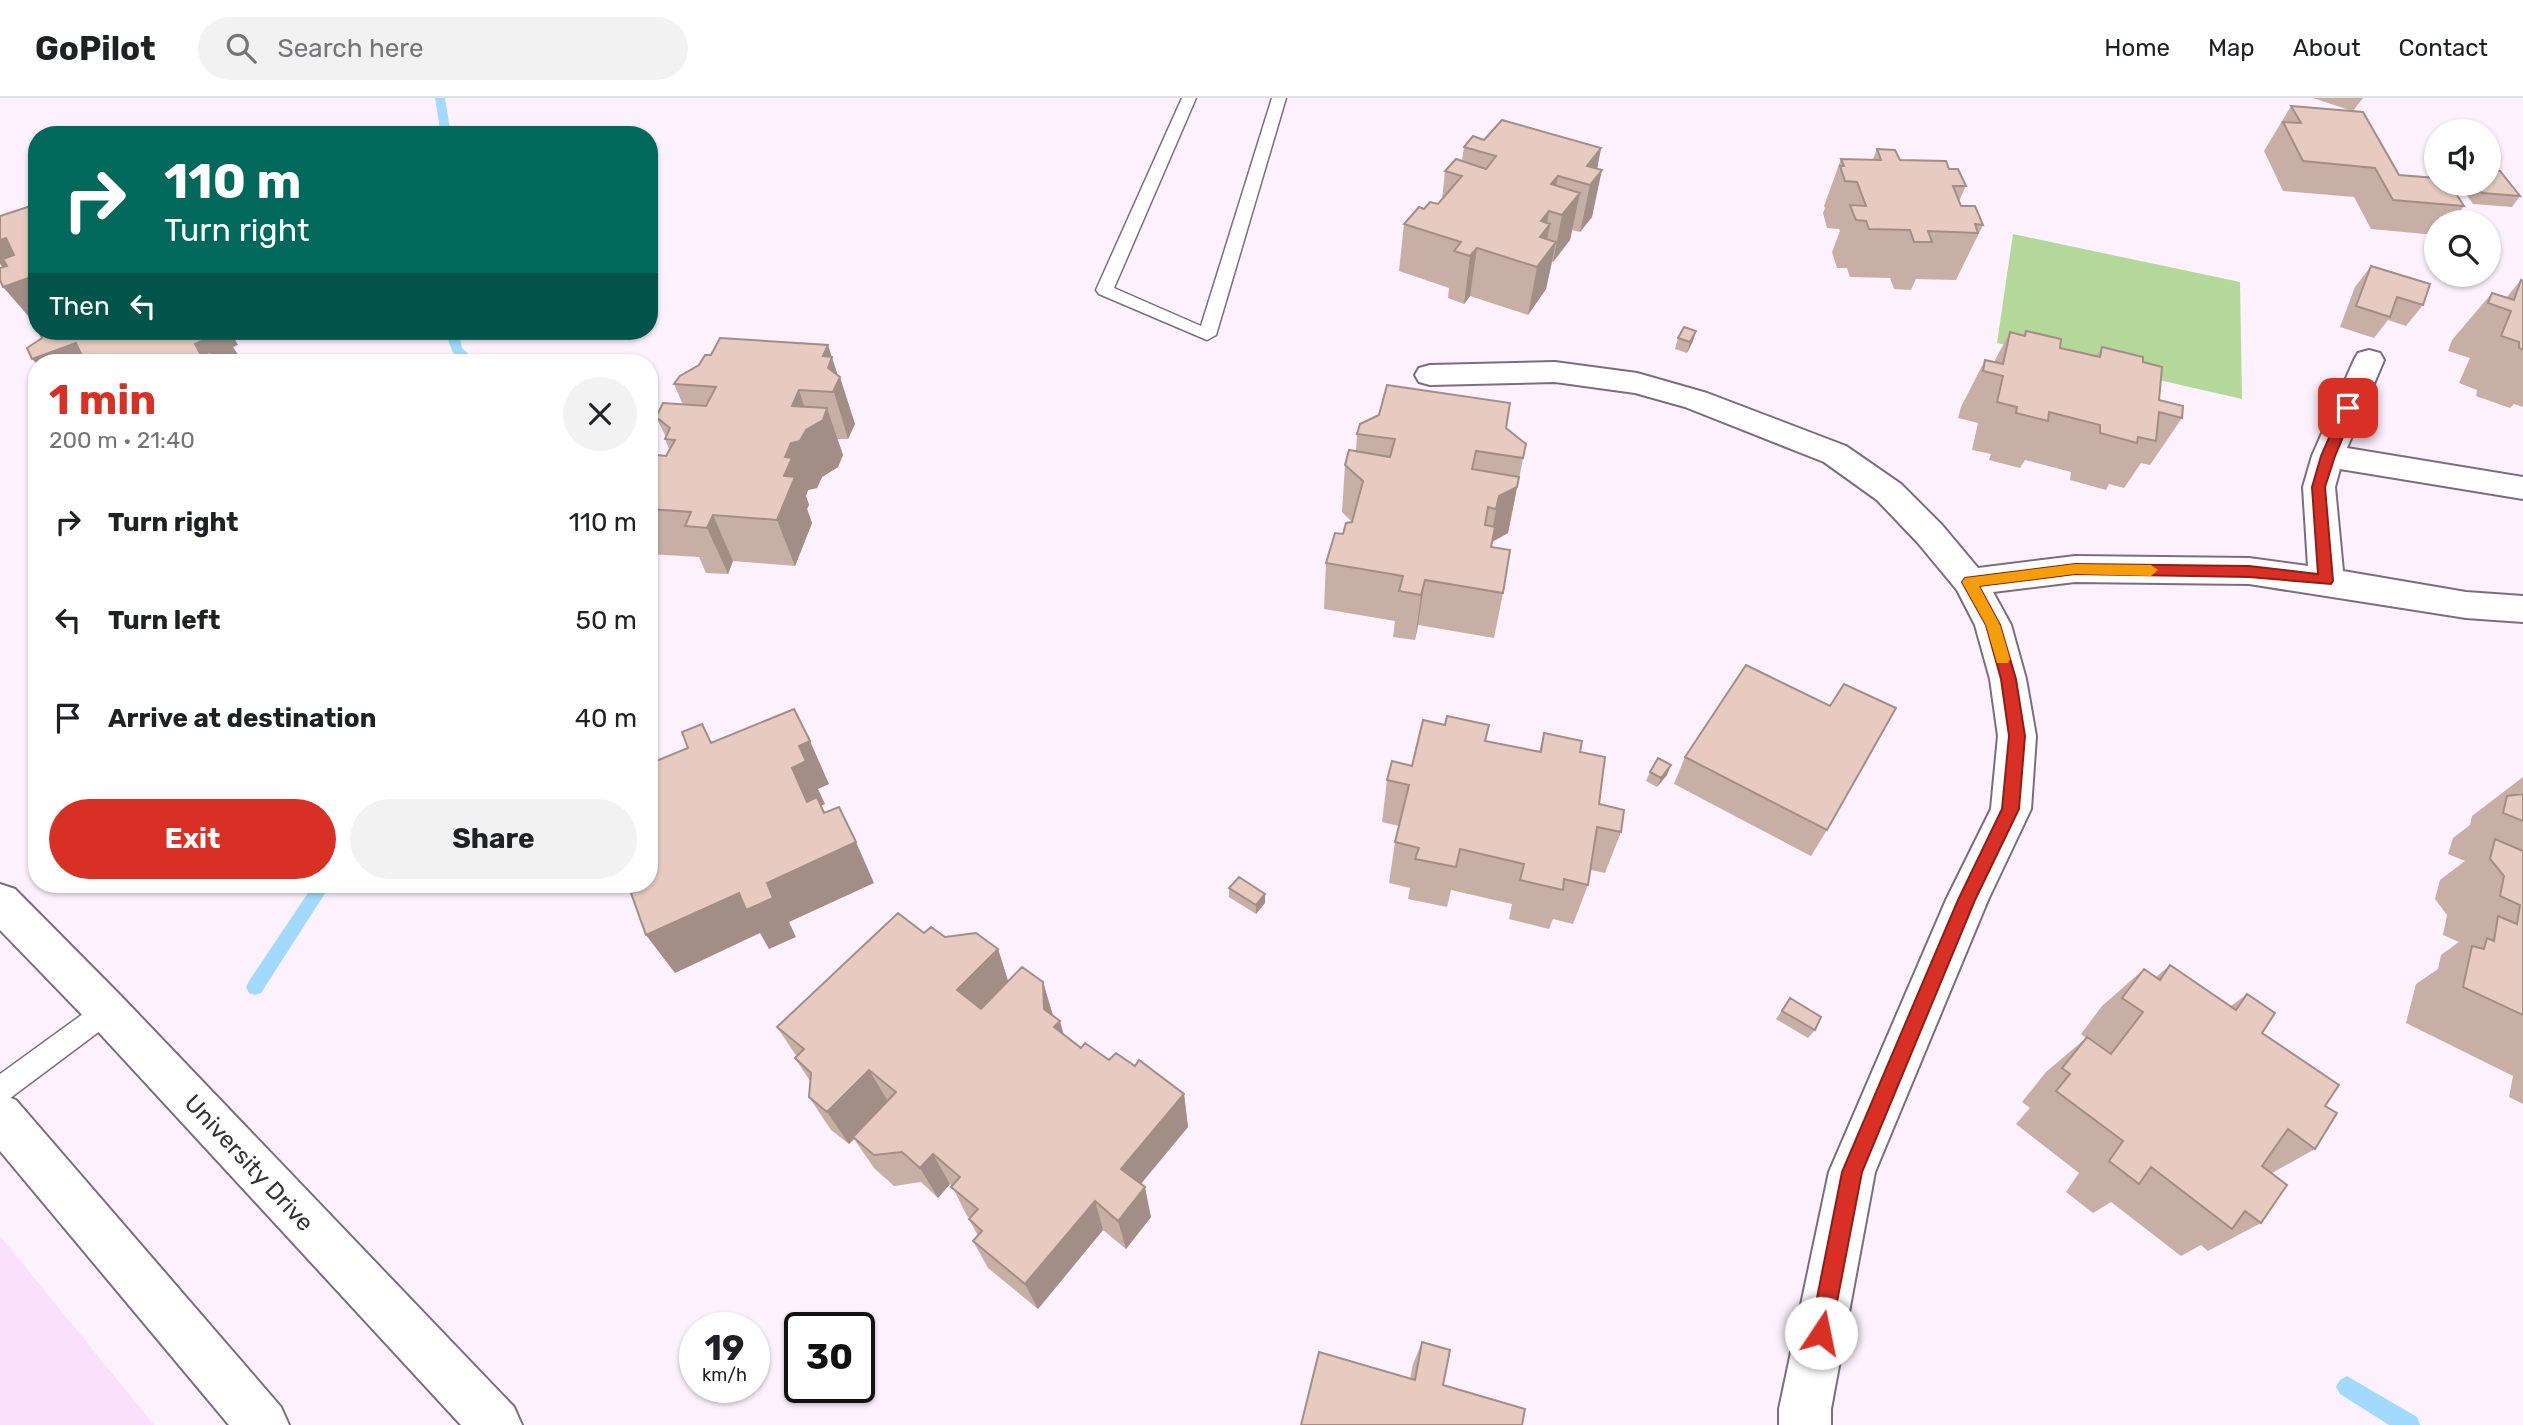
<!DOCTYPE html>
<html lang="en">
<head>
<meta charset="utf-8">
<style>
	body { margin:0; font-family:Rubik,sans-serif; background:#f2f2f2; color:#202124; height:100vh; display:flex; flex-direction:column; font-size:26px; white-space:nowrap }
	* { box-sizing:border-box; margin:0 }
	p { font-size:23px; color:#757577 }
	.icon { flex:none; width:38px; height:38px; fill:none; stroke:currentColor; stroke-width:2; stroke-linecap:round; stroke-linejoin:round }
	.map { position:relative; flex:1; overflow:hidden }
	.drawer { position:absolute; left:28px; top:256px; width:630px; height:539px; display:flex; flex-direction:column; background:#fff; border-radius:28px; box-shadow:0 2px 5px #0004 }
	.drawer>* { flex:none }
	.hud { position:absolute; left:28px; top:28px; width:630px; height:214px; border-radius:28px; box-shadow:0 2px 5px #0004; background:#00695c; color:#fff; overflow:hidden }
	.fabs { position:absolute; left:2424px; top:21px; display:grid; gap:14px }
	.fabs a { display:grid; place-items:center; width:77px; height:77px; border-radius:50%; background:#fff; box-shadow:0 2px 5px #0004; font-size:35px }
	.speed { position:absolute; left:679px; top:1214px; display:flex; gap:14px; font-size:35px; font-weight:700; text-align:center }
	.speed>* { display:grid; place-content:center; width:91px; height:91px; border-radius:50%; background:#fff; box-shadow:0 2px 5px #0004; line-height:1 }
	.speed small { font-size:18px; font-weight:400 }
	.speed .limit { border:4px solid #111; border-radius:10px; background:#fff; color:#111 }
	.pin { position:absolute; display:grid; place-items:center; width:60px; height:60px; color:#fff; margin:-30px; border-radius:14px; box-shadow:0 4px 10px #0006 }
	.me { position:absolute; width:77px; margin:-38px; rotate:11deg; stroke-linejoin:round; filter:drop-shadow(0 0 5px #0008) }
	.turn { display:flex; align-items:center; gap:24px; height:147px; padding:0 21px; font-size:32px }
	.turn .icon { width:91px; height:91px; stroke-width:2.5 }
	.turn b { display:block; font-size:49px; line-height:60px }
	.then { display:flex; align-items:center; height:66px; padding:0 21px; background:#0003; gap:14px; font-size:26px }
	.round { display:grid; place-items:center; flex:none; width:74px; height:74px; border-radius:37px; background:#f2f2f2 }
	.headline { display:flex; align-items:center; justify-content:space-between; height:119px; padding:0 21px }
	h1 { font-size:42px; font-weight:700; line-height:52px; color:#d93025 }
	.cta { display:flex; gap:14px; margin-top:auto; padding:14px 21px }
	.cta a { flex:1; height:80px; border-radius:42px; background:#d93025; color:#fff; font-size:28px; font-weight:700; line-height:80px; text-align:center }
	.cta a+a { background:#f2f2f2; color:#202124 }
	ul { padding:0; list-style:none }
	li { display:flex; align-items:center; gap:21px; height:98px; padding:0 21px }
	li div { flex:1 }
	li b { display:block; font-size:26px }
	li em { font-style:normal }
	header { display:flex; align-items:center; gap:42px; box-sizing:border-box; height:98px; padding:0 35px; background:#fff; border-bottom:2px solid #e0e0e0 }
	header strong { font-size:33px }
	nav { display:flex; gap:38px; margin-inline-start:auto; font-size:24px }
	.search { width:490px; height:63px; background:#f2f2f2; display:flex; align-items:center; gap:18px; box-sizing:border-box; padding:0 24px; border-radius:38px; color:#757577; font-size:26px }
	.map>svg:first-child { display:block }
	.built { fill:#f9e0fb }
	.green { fill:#b3d89a }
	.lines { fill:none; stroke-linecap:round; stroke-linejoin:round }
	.stream { fill:#a1dafd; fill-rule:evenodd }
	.lane-casing { stroke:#7d6c7f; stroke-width:3 }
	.street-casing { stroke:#7d6c7f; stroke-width:4 }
	.secondary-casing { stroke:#7d6c7f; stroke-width:4 }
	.lane { fill:#fff; fill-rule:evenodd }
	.street { fill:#fff; fill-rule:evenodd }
	.secondary { fill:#fff; fill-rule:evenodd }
	.wall { fill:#c7afa6 }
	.shaded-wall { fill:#a28e87 }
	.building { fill:#e7cbc1; stroke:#a28e87; stroke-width:2 }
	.route { fill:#d93025; stroke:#8d1f18; stroke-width:2 }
	.slow { fill:#f59e0b }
	.labels { text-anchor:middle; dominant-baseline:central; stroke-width:6; stroke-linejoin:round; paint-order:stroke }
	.near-street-label { font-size:24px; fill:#383139; stroke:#fff }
</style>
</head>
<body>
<header>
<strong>GoPilot</strong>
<div class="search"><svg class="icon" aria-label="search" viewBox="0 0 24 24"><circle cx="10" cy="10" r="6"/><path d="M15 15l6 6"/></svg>Search here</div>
<nav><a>Home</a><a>Map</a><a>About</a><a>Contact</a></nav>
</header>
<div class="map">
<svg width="2523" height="1327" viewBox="0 0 2523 1327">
	<rect width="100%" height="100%" fill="#fcf1fd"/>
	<path class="built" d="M0,1138L154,1327H0Z"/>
	<path class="green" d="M2013,136L2240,184L2242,301L1997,245Z"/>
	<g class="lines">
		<path class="stream" d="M435,0H445L451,37H441Z
			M447,233H459L462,250L478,264C454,264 450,254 447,233Z
			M314,786H331L261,895L255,897L249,895L246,889L249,883Z
			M2347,1278L2417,1319L2420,1327H2389L2340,1296L2336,1289L2340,1282Z"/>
		<g class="lane-casing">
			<path id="lane" d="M1182,0H1196L1114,190L1201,228L1272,0H1286L1216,237L1207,242L1099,196L1096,192Z
				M107,901L116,905L120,913L116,921L9,1001L0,1005V976L98,905Z"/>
		</g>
		<g class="street-casing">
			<path id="street" d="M2369,252L2380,255L2384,262L2347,350L2523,379V401L2340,371L2335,389L2343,473L2466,494L2523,498V524L2466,520L2249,486L2075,484L1993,494L2011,527L2026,581L2036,638L2031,711L1988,802L1875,1074L1831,1311V1327H1779V1311L1829,1074L1946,802L1991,711L1998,638L1990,581L1975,527L1957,492L1918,445L1877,402L1824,364L1685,309L1635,295L1555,284L1430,287L1419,284L1415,277L1419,270L1430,267L1555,264L1637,275L1707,295L1846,348L1901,386L1942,427L1978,470L2075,458L2249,460L2308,468L2303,389L2312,358L2354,262L2358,255Z"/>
		</g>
		<g class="secondary-casing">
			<path id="secondary" d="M0,786L15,791L122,899L514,1309L522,1327H461L92,927L0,832Z
				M0,996L16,1002L281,1309L289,1327H229L0,1053Z"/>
		</g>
		<use href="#lane" class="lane"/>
		<use href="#street" class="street"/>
		<use href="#secondary" class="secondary"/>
	</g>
	<path class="wall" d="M2313,0H2363L2353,13L2399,77L2464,108L2452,124H2436V137L2371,131L2354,99L2283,93L2264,53L2291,8L2352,13Z
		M1484,42L1601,50L1597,71L1592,119L1580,134L1572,132L1570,142L1553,164H1552L1546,191L1528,217L1470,198L1464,206L1448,200L1449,190L1399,173L1404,126L1424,111L1438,106L1442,102L1445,73L1462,63L1464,49Z
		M1877,51L1900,62L1949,71L1966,88L1959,103L1961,108L1983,127L1956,182L1916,181L1911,192L1894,191L1890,180L1850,179L1847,170H1837L1832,154L1840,133L1839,131L1827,130L1823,115L1825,110L1824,108L1841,61H1873Z
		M2459,86H2488L2520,98L2512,109L2473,106Z
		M2371,168L2423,207L2406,228L2388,222L2374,240L2340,229L2355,189Z
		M2521,182L2523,183V309L2514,306L2510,310L2476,298L2477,292L2459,285L2470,260L2448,253L2452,242L2492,195L2506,200Z
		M2026,233L2060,250L2096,258L2102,249L2143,264L2159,302L2182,320L2150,367L2141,365L2124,390L2109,386L2106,392L2070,382L2071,374L2025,362L2020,370L1989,362L1991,356L1972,352L1978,325L1958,320L1961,309L1985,262L1994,264L2010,234L2024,237Z
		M1678,240L1693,243L1687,255L1675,251Z
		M831,259L855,326L848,341H837L843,357L838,369L822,379L817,390L808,392L806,398L809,407L807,411L812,425L795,468L733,463L728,476L706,475L699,459L649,456V370L666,358L669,351L665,341L666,339L656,319L683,307L674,286Z
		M1506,330L1526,346L1508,435L1492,444L1491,449L1503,495L1494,540L1418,527L1415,542L1393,539L1395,523L1324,511L1326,465L1343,436L1352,424L1342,414L1345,367L1356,353L1357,336Z
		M1544,635L1580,654L1599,706L1621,734L1605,775L1591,772L1588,787L1573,826L1553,821L1549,831L1509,821L1512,806L1451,792L1447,809L1408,801L1410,790L1389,785L1395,744L1399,728L1382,724L1387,682L1412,668L1486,643L1539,654Z
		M1685,659L1827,732L1811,758L1674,686Z
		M1650,674L1667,677L1657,689L1646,683Z
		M2523,679V1006L2509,999L2513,978L2406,925L2416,886L2438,871L2441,857L2459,844L2443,837L2447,817L2435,801L2440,782L2465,763L2448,756L2453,740L2470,727L2472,718Z
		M1229,790L1265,796V805L1256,816L1229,799Z
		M924,835L998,851L1008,883L1043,884L1053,918L1063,936L1081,950L1109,962L1135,968L1184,996L1188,1029L1141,1086L1151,1119L1126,1151L1103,1132L1038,1211L988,1170L973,1143L978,1138L969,1121L970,1120L967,1118L952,1088L950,1086L938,1100L921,1084L894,1088L874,1070L854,1041L849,1046L831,1032L809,999L810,983L795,960L797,959L777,929Z
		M2170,867L2231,908L2247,896L2262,935L2325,1008L2315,1051L2272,1075L2261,1125L2208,1153L2201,1147L2181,1158L2111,1104L2093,1115L2066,1094L2079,1075L2016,1026L2030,1010L2022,1004L2046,974L2086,940L2081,936L2102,908L2144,871L2156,879Z
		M1790,900L1815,932L1808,940L1776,921Z
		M1422,1244L1443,1287L1410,1281L1413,1266Z"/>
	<path class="shaded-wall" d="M1601,50L1595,82L1602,72L1592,119L1580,134L1590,87L1587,68Z
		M1558,78L1551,113H1549L1546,132L1550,126L1544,160L1556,144L1546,191L1528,217L1537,169L1541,123L1551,86Z
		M1580,95L1570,142L1553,164L1562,117Z
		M6,140L37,177V228L3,189L16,184L0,166V142Z
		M1477,150L1470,198L1464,206L1470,158Z
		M170,233H230L238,247L233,249L243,264H207Z
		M1696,233L1693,243L1687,255L1690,244Z
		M76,245L92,264H37V266L32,261Z
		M828,247L839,281L840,279L855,326L848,341L823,258Z
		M799,292L811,329L827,310L843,357L838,369L822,379L817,390L808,392L806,398L809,407L807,411L812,425L795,468L777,422L784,378L792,308Z
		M1517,389L1508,435L1490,445L1487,457L1499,398Z
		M713,417L733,463L728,476L707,430Z
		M1425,482L1418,527L1415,542L1421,497Z
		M810,643L829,686L818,691L825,706L812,712L827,745L792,670L799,648Z
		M1671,667L1667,677L1657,689L1661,680Z
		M649,735L670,766L657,773L649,761Z
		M856,744L874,785L789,824L796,839L769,851L760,835L675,875L646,837L739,795L767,785Z
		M1265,796V805L1256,816V807Z
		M998,851L1010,889L971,928L957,892Z
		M1043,884L1054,921L1044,911Z
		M1060,923L1070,959L1054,929Z
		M869,972L889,1005L849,1046L827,1014Z
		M1184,996L1188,1029L1128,1101L1121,1071Z
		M933,1056L950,1086L938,1100L920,1070Z
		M1145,1089L1151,1119L1126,1151L1118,1123Z
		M1095,1103L1103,1132L1038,1211L1025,1186Z"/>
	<path class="building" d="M2291,8L2363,14L2399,77L2436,80V86H2450L2464,108L2393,102L2375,70L2303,63L2283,24L2301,25Z
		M1502,22L1601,50L1587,68L1602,72L1590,87L1558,78L1551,86L1580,95L1562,117L1549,113L1541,123L1550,126L1540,139L1556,144L1537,169L1477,150L1470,158L1454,153L1461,144L1404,126L1419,109L1424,111L1430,104L1438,106L1462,78L1445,73L1456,61L1486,71L1496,58L1464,49L1473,38L1484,42Z
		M1877,51L1895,52L1900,62L1946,63L1949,71H1958L1966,88H1953L1961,108H1975L1983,127L1975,126L1978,135L1928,133L1932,144H1914L1910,132L1869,131L1866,123L1856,122L1850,107L1866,108L1857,84L1845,83L1840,68H1844L1841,61L1881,62Z
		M2488,72L2500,73L2520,98L2482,95L2475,86H2488Z
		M37,106V177L3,189L0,182V170L7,168L3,161L14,157L6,140L0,142V118Z
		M2371,168L2430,186L2423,207L2397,199L2390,219L2356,208Z
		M2521,182L2523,183V252L2519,250V244L2501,238L2511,213L2488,205L2492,195L2514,202Z
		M1684,229L1696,233L1690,244L1678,240Z
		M39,233H203L200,236L204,242L195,246L201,257L210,254L216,264H64L82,258L76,245L32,261L27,250L42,240Z
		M2026,233L2061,241L2060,250L2100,259L2102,249L2143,259V264L2162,269L2159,302L2183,308L2182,320L2159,314L2156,343L2138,339L2137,345L2100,335V327L2049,314L2048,323L2016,315L2017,309L1997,304L2003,278L1983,273L1985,262L2003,266L2010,234L2025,238Z
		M720,240L828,247L823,258L832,259L828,270L840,279L833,294L799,292L792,308L827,310L823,322L806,332L800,343L791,345L785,359L792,360L784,378L795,379L777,422L713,417L707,430L685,428L691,414L649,411V370L657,357L666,358L675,342L665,341L670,330L656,319L663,305L706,308L716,289L674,286L680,278L699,267L705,257H711Z
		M225,261L227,264H216Z
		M1387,287L1510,305L1506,330L1526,346L1523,360L1476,353L1472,371L1519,379L1517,389L1499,398L1496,411L1488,409L1485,427L1495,429L1491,449L1510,452L1503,495L1425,482L1421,497L1399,493L1403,478L1326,465L1335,435L1343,436L1346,425L1352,424L1363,383L1345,367L1349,352L1390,359L1395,341L1357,336L1360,326L1379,317Z
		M1746,567L1830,608L1844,586L1896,610L1827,732L1685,659Z
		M794,611L810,643L799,648L806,663L792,670L807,704L817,699L824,715L839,709L856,744L767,785L773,800L746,812L739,795L646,837L631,795L645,789L644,786H649V766L657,762L649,743V666L688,650L682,634L702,626L711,645Z
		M1447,618L1489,627L1485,643L1541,654L1544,635L1582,643L1580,654L1605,659L1599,706L1624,712L1621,734L1597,729L1588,787L1564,781L1563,792L1520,782L1524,766L1460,751L1456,769L1415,761L1419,750L1395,744L1409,687L1387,682L1392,663L1412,668L1423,622L1445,627Z
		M1658,660L1671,667L1661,680L1650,674Z
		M2523,695V723L2503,715L2507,698L2523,696Z
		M2495,741L2523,753V917L2463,889L2472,848L2484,851L2487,840L2494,843L2498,818L2517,826L2520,807L2500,798L2504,778L2490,761Z
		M1239,779L1265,796L1256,807L1229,790Z
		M898,815L924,835L931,829L945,839L976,835L998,851L957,892L981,911L1022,869L1043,884L1044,911L1060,923L1054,929L1081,950L1085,945L1109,962L1116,955L1135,968L1139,962L1184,996L1121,1071L1145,1089L1118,1123L1095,1103L1025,1186L973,1143L982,1133L969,1121L978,1111L951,1089L960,1079L933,1056L920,1070L902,1054L874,1057L853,1039L896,994L869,972L827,1014L809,999L811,975L795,960L804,951L777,929Z
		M2170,867L2236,912L2247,896L2275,915L2262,935L2339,987L2325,1008L2337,1015L2315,1051L2288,1031L2262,1068L2287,1087L2261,1125L2245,1113L2232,1131L2151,1069L2139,1086L2109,1063L2123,1043L2056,993L2070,976L2062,970L2087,939L2111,956L2143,914L2122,900L2144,871L2160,882Z
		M1790,900L1821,919L1815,932L1782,913Z
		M1422,1244L1450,1252L1443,1287L1525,1311L1522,1327H1301L1319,1254L1415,1282Z"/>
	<path class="route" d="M2348,306L2355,310L2335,358L2325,389L2333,483L2331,486L2249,479L2075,476L1979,488L2000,527L2016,581L2025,638L2019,711L1975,802L1862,1074L1831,1235L1828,1242L1821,1246L1813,1242L1810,1235L1842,1074L1958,802L2002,711L2009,638L2001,581L1986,527L1962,484L1965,480L2075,466L2249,468L2318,476L2312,389L2321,358L2342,310Z"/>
	<path class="slow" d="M2075,466L2151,467L2158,472L2151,478L2075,476L1979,488L2000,527L2010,561L2008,565H1997L1986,527L1962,484L1965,480Z"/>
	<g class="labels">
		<g class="near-street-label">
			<text transform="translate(249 1065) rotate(47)">University Drive</text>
		</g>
	</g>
</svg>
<div class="fabs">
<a><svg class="icon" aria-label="sound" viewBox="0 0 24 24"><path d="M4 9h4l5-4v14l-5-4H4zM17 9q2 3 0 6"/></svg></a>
<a><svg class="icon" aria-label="search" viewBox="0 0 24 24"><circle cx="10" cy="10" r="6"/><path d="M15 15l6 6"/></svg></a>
</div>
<div class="speed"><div>19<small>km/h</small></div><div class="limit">30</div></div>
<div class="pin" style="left:2348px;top:310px;background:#d93025"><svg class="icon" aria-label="arrive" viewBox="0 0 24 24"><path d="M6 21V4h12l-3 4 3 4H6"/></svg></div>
<svg class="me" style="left:1821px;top:1235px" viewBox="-20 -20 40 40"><circle r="19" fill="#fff"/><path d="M0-13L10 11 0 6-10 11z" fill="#d93025"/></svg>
<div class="hud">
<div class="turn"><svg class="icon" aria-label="right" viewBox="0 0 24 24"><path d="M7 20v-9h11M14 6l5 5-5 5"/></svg><div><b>110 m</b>Turn right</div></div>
<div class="then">Then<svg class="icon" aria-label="left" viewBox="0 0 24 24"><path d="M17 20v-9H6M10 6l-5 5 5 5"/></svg></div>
</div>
<section class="drawer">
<div class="headline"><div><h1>1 min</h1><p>200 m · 21:40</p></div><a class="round"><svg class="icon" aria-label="close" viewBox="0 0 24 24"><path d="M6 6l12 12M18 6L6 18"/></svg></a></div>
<ul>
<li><svg class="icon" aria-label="right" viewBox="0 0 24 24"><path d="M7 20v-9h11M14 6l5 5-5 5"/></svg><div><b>Turn right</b></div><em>110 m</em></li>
<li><svg class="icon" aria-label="left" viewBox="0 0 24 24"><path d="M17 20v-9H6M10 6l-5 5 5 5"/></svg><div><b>Turn left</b></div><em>50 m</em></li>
<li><svg class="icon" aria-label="arrive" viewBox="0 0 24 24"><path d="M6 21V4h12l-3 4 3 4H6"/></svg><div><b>Arrive at destination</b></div><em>40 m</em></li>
</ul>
<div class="cta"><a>Exit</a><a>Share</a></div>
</section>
</div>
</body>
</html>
